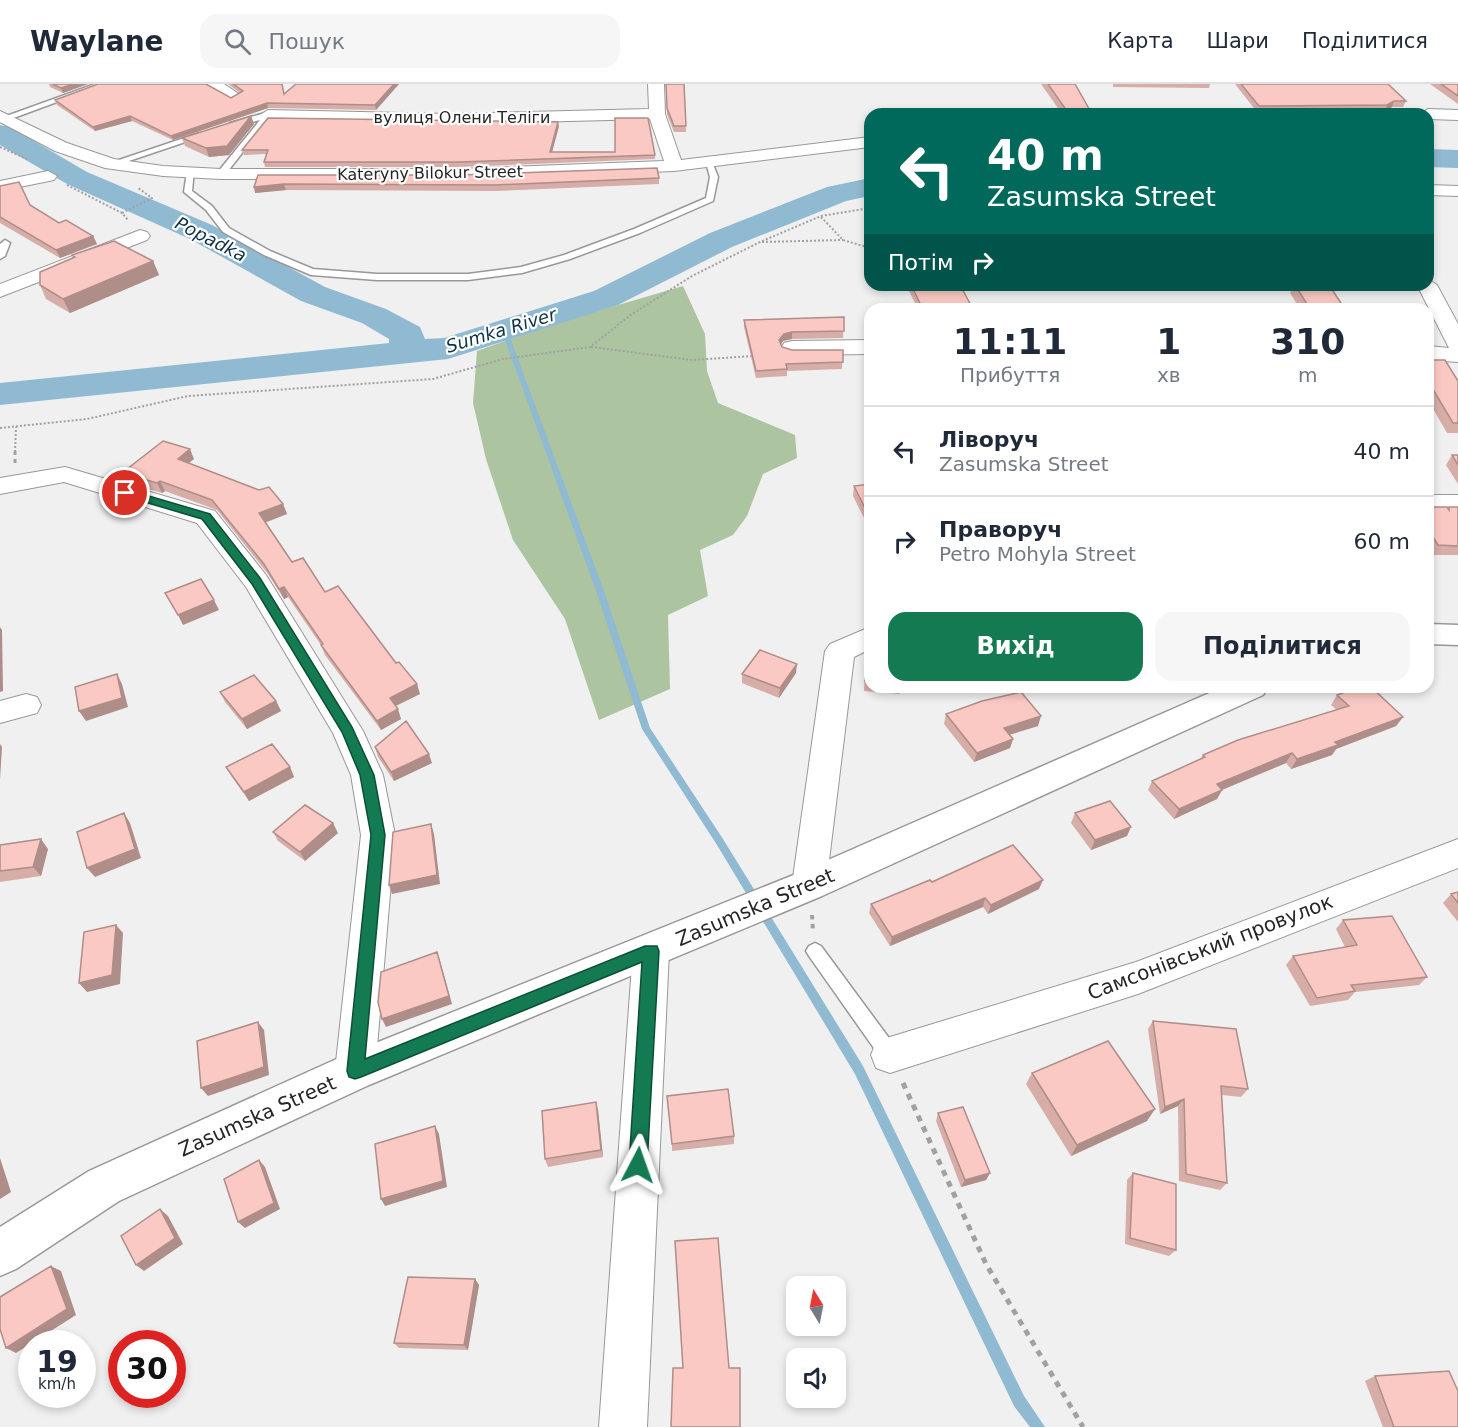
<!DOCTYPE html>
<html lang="uk">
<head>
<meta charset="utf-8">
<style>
	body { margin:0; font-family:"DejaVu Sans",sans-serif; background:#f6f6f7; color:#1f2937; height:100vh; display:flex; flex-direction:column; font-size:22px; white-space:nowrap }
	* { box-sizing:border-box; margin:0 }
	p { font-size:20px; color:#747a83 }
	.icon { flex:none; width:33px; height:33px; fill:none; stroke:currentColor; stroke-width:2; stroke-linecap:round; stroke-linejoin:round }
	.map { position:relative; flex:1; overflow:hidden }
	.details { position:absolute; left:864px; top:219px; width:570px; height:390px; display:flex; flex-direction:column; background:#fff; border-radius:18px; box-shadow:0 3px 9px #0003 }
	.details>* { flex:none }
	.banner { position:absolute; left:864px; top:24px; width:570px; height:183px; border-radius:18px; box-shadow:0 3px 9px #0003; background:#00695c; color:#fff; overflow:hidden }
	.needle { width:39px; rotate:350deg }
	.tools { position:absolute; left:786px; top:1192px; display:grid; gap:12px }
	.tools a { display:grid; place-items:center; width:60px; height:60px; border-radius:12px; background:#fff; box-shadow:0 3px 9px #0003; font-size:30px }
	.speed { position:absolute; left:18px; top:1246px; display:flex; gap:12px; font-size:30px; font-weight:700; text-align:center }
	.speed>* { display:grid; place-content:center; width:78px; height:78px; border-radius:50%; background:#fff; box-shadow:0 3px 9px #0003; line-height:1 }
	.speed small { font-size:15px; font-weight:400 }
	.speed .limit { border:9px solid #d22; background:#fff; color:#111 }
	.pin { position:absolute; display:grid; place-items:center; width:51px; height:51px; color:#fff; margin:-26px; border:3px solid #fff; border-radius:50%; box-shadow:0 2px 6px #0007 }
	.me { position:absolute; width:66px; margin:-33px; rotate:4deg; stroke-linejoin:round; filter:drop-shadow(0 0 4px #0008) }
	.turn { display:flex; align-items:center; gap:21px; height:126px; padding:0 24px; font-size:27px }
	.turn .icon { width:78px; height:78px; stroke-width:2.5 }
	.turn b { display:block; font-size:42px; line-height:51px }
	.then { display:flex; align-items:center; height:57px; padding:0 24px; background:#0003; gap:12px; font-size:22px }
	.eta { display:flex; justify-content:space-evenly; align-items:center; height:102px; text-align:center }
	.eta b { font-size:36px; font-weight:700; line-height:42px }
	.cta { display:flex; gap:12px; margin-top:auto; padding:12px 24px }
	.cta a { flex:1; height:69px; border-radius:18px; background:#147a52; color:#fff; font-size:24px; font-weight:700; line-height:69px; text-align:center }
	.cta a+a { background:#f6f6f7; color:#1f2937 }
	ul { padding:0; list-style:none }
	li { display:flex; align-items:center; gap:18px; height:90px; padding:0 24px; border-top:2px solid #e0e1e3 }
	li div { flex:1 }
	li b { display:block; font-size:22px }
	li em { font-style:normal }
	header { display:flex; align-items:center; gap:36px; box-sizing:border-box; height:84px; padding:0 30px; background:#fff; border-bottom:2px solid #e0e1e3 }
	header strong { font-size:28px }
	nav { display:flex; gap:33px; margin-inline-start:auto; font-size:21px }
	.search { width:420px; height:54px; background:#f6f6f7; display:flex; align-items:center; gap:15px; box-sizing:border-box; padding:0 21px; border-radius:18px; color:#747a83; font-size:22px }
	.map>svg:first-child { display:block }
	.forest { fill:#acc49f }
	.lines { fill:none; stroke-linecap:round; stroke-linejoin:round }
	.stream { fill:#90bad2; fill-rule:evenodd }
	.river { fill:#90bad2; fill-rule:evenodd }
	.lane-casing { stroke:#989899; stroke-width:3 }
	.street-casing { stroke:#989899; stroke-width:2 }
	.secondary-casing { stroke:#989899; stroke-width:3 }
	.path-far3 { stroke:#a1a1a2; stroke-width:2; stroke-dasharray:2 2; stroke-linecap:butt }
	.path-far2 { stroke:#a1a1a2; stroke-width:3; stroke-dasharray:4 4; stroke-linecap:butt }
	.path-far1 { stroke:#a1a1a2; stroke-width:4; stroke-dasharray:4.5 4.5; stroke-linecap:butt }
	.path { stroke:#a1a1a2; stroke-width:5; stroke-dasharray:6 6; stroke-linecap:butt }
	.lane { fill:#fff; fill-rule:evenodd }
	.street { fill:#fff; fill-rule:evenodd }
	.secondary { fill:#fff; fill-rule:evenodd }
	.wall { fill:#d7ada8 }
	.shaded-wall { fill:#af8d88 }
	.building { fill:#fac9c3; stroke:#af8d88; stroke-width:1.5 }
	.route { fill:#147a52; stroke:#0d4f35; stroke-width:1.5 }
	.labels { text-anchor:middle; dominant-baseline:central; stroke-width:4.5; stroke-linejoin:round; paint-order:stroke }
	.far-street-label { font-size:16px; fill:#252526; stroke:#fff }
	.far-water-label { font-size:18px; font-style:italic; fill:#0f3345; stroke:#fff }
	.street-label { font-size:20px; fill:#252526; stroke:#fff }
</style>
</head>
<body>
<header>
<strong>Waylane</strong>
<div class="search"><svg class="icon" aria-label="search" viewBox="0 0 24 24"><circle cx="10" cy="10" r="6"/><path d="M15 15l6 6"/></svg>Пошук</div>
<nav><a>Карта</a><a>Шари</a><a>Поділитися</a></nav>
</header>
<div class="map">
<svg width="1458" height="1343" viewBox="0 0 1458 1343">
	<rect width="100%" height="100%" fill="#f0f0f1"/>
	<path class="forest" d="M683,202L705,250L707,287L718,319L795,351L797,374L763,390L747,432L733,451L700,466L708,512L668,531L670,605L599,636L565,535L513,456L486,375L473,319L477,267L553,240Z"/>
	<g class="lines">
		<path class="stream" d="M503,247L508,248L604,507L650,644L723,755L863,982L1024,1312L1045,1343H1030L1014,1322L855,990L717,761L642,645L596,507L502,248Z"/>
		<path class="river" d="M0,41L10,43L87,88L212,141L325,203L386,225L420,243L425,255L444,254L594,207L710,149L827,103L870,94V112L846,117L732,163L618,221L448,275L0,321V299L389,259V255L362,239L301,217L190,155L67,100L0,61Z
			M1428,65L1458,66V84L1428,83Z"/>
		<g class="lane-casing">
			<path id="lane" d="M95,0H106L8,36L1,34Z
				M265,29L272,31L224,92H218V88L260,36L233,43H230V39Z
				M199,49L206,51L114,82L107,80Z
				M705,75H711L718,93L713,117L640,149L570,175L522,189L468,196H377L311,191L264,171L223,148L206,126L184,108L187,88L194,86L192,107L212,122L229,144L270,167L313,185L377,190H468L521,183L564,171L634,145L706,114L710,93Z
				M5,156L10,159L5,172L0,175V160Z
				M815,859L821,862L897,965L899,971L897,977L890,980L883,977L809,872L806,867L809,862Z"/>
		</g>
		<g class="street-casing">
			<path id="street" d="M204,0H224L242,12L234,17Z
				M648,0H664L665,30L681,76L870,53V63L674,87L460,95H221L163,92L105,84L55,67L0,38V27L67,59L114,75L163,82L221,85H460L664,77L650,35L452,40L268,36L260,31L268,26L452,30L649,25Z
				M1392,25H1409L1417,30H1384Z
				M1428,25L1458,26V36L1428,35V30H1420Z
				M48,87L57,92L54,96L0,107V97Z
				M1428,101L1458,102V112L1428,111Z
				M140,146L147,148L150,152L147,156L0,213V200Z
				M1428,195L1437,201L1458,240V278L1428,276V262L1449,264L1417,201H1428Z
				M870,256V270L792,271L784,269L781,264L784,259L792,257Z
				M65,383L215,427L266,491L363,647L383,691L395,751L375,987L369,1000L355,1006L341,1000L335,987L361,751L351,691L333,649L246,503L197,439L64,398L0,410V394Z
				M1428,411H1458V427H1428Z
				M870,543V565L854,573L826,801L821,811L809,816L797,811L792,801L825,567L830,560Z
				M26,610L37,613L41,621L37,629L0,639V617Z
				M1458,755V784L1138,910L890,989L876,984L871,971L876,958L890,953L1136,878Z
				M651,851L664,856L669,867L647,1343H599L633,867L638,856Z"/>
		</g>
		<g class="secondary-casing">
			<path id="secondary" d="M1428,540L1458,541V561L1428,560Z
				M1223,603H1268L1263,611L822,812L369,1001L119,1117L16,1185L0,1192V1143L89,1087L341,973L796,790Z"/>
		</g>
		<path class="path-far3" d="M0,63L29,76
			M67,101L122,129L128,136
			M122,129L152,114L138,104
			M821,133L843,156L870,164
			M762,158L843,156
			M591,263L692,276L753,272
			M0,344L87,335L188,312L433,295L503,275L590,263L632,230L692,192L760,158L821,132L870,124
			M15,368L16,343"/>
		<path class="path-far2" d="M15,379V366"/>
		<path class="path-far1" d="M812,831L813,848"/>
		<path class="path" d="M903,999L986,1180L1083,1343"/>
		<use href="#lane" class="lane"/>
		<use href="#street" class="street"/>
		<use href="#secondary" class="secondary"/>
	</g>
	<path class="wall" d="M49,0H88L63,9L50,3Z
		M228,0H282L284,10L399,0L376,26L268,24L173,56L132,37L95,47L57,21L55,16L231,14L240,9Z
		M666,0H684L686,48H674L667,30Z
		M1041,0H1075L1092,30H1062Z
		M1113,0H1210L1209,4L1113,3Z
		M1235,0H1388L1406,17L1403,23H1392L1385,27L1257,28Z
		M1430,0H1458V20Z
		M251,32L254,40L229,71L209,73L185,62L182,54Z
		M559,42L552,68L655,71V75L460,83H265L264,78L266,70L244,71L242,66Z
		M258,91L659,94V100L496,107L286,106L255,109Z
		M0,102L59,139L93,152L97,160L60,174L0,139Z
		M72,171L153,177L159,191L70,229L46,215L40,201L73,174Z
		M906,201H960L973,225H987H918Z
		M1294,201H1329L1345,225H1300L1290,209Z
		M844,233L843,254L792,255L783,257L781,260L782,263L792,266H843L842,285L787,287V292L756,294L744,243V236Z
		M1428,276L1458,297V349H1447L1428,316Z
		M1452,371H1458V400L1446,381Z
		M194,375L189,379L283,420L287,430L265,439L292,478L325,508L396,579L420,610L396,622L401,635L381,646L325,571L321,561L288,513L284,515L268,490L217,426L165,407L162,409L127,399L122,389Z
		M870,400V433L864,434L853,412L854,402Z
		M1428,423L1448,425L1449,423H1458V471H1432L1428,465Z
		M866,567H870V603H901L900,610L864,607Z
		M796,589L779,614L742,599V590Z
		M220,608L276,617L281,627L247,645L225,618Z
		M1337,611L1403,633L1396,642L1336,665L1332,671L1291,685L1286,679L1222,706L1217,715L1174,735L1148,706L1152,697L1200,675L1203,671L1337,626L1331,621Z
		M946,630L1038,642L1010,651L1013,655L1010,664L974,678L944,640Z
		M375,663L432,679L394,697L378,673Z
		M226,683H290L294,693L249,717L232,693Z
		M1075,729L1127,752L1091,766L1071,739Z
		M273,748L338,749L305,777L278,757Z
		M0,761L48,765L41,792L0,798Z
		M932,798L1039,805L988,830L983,823L890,862L869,829L871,820Z
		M1458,808V838L1443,819L1451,810Z
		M1343,836L1427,893L1419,901L1355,908L1348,916L1310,922L1286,881L1293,872L1345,863L1336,845Z
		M1153,937L1248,1005L1241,1013L1222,1011L1227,1099L1220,1106L1179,1097L1178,1022L1160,1030L1148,945Z
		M1032,989L1147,1037L1071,1072L1026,1000Z
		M598,1026L603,1073L548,1083L545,1075Z
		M938,1029L990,1089L986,1096L961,1103L936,1037Z
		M734,1052V1060L672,1067V1060Z
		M1133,1089L1176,1166L1169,1172L1125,1160L1127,1096Z
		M475,1195L479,1201L468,1266L399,1264L394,1259Z
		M1375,1292L1458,1343H1383L1365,1297Z"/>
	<path class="shaded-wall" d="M74,0H88L63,9L61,4Z
		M394,0H399L376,26L375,21Z
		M1394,17L1392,23L1385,27L1387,21Z
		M267,19L268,24L173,56L171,52Z
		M130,32L132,37L95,47L93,43Z
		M251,32L254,40L229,71L209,73L206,64Z
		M558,38L559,42L551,72L550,68Z
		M284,100L286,106L255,109L254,103Z
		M93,152L97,160L60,174L56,166Z
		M153,177L159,191L70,229L63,215Z
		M792,248V255L783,257L779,263V256L784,250Z
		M190,365L194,375L182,384L178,375Z
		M160,397L165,407L162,409L157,399Z
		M283,420L287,430L263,439L259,429Z
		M870,423V433L864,434L865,424Z
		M284,503L288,513L284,515L279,505Z
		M214,516L219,526L183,541L178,531Z
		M0,543L2,546L3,607L0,608Z
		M797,580L796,589L779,614L780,604Z
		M117,590L122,600L128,623L86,637L79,627Z
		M417,600L420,610L393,623L390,614Z
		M276,617L281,627L247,645L242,635Z
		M398,625L401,635L381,646L377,637Z
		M1041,632L1038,642L1001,653L1004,644Z
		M1403,633L1396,642L1336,665L1332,671L1291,685L1297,675L1335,658Z
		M1013,655L1010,664L974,678L977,669Z
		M0,660L2,663L0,696Z
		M1292,669L1286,679L1212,710L1217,700Z
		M429,670L432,679L394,697L391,688Z
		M290,683L294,693L249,717L244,708Z
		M1222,706L1217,715L1174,735L1179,725Z
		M124,729L130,739L141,774L95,793L87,784Z
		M333,739L338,749L305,777L300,768Z
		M431,740L434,750L440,800L392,810L389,801Z
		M1131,743L1127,752L1091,766L1095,756Z
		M41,755L48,765L41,792L33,783Z
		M1043,796L1039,805L988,830L991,821Z
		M985,814L983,823L890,862L892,853Z
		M116,841L123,849L120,900L87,908L79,899Z
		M437,868L440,877L452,920L386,943L382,935Z
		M258,938L264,946L269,991L208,1012L201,1004Z
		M1184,1015L1178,1022L1160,1030L1165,1023Z
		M596,1018L598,1026L603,1073L601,1066Z
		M1155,1025L1147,1037L1071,1072L1077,1061Z
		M435,1042L439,1050L447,1103L385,1122L381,1115Z
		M0,1074L11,1108L0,1115Z
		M259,1076L265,1083L280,1125L245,1144L238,1138Z
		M990,1089L986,1096L961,1103L965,1096Z
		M160,1125L168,1132L183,1160L144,1187L136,1181Z
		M51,1182L61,1187L76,1231L16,1269L6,1264Z
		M475,1195L479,1201L468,1266L464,1261Z"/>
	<path class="building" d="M52,0H74L61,4Z
		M98,0H206L231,14L243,7L233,0H282L284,10L296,0H394L375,21L267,19L171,52L130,32L93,43L55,16Z
		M666,0H684L686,42H674L667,24Z
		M1048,0H1075L1092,30H1069Z
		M1241,0H1388L1406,17H1394L1387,21L1259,22Z
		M1441,0H1458V12Z
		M251,32L227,62L206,64L182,54Z
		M268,34L558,38L550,68H615V34H648L655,71L459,78H264L268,66H242Z
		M657,84L659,94L495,101L284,100L254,103L258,91H459Z
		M19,98L30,121L59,139L66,136L93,152L56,166L0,133V102Z
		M114,157L153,177L63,215L40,201V188L75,173L72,171Z
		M911,201H960L973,225H987H923Z
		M1295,201H1329L1345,225H1310Z
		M844,233V247L792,248L784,250L779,256L782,263L792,266H843V278L786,280L787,285L756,287L744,236Z
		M1428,276H1445L1458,297V339H1453L1428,297Z
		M163,357L190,365L178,375L259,406L269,403L283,420L259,429L292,478L303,474L325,508L338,502L396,579L399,578L417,600L390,614L398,625L377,637L321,561L323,560L284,503L279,505L264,480L212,416L160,397L157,399L122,389Z
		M1452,371H1458V381Z
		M870,400V423L865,424L854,402Z
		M1428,423H1447L1449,426V423H1458V462L1438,461L1428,445Z
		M201,495L214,516L178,531L165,509Z
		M760,566L797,580L780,604L742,590Z
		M866,567H870V597H865Z
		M117,590L122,614L79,627L75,603Z
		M254,591L276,617L242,635L220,608Z
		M1359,603H1371L1403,633L1335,658L1338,661L1297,675L1292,669L1217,700L1222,706L1179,725L1152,697L1205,673L1203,671L1238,656L1349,622L1337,611Z
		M1021,608L1041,632L1004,644L1013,655L977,669L946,630L982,617Z
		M406,637L429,670L391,688L375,663Z
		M272,660L290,683L244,708L226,683Z
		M1110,717L1131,743L1095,756L1075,729Z
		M305,721L333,739L300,768L273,748Z
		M124,729L135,765L87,784L77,748Z
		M431,740L437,791L389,801L393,748Z
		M41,755L33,783L0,787V761Z
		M1013,761L1043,796L991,821L985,814L892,853L871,820L930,796L932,798Z
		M1458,808V819L1451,810Z
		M1392,832L1427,893L1351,901L1355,907L1317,914L1293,872L1357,861L1343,836Z
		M116,841L112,891L79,899L84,848Z
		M437,868L449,912L382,935L378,918L381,888Z
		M1153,937L1236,945L1248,1005L1221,1002L1227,1099L1186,1090L1184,1015L1165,1023Z
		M258,938L264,983L201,1004L197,957Z
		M1108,957L1155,1025L1077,1061L1032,989Z
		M728,1005L734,1052L672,1060L667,1012Z
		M596,1018L601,1066L545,1075L542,1027Z
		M963,1023L990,1089L965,1096L938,1029Z
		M435,1042L443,1097L381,1115L375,1060Z
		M259,1076L274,1119L238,1138L224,1095Z
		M1133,1089L1176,1100V1166L1130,1154Z
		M160,1125L175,1154L136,1181L121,1152Z
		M718,1154L729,1284H740V1343H671L673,1284H683L675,1157Z
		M51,1182L67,1225L6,1264L0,1245V1213Z
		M408,1193L475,1195L464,1261L394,1259Z
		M1449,1287L1458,1307V1343H1394L1375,1292Z"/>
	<path class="route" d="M125,405L210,430L260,494L352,643L374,691L385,751L365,975L645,862H657L659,867L647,1081L645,1088L638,1090L632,1088L629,1081L642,878L361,993L355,995L349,993L347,987L371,751L360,691L342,648L252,500L202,435L121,411L120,409Z"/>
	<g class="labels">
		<g class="far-street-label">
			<text x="462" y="33">вулиця Олени Теліги</text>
			<text transform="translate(430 89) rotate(-1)">Kateryny Bilokur Street</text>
		</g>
		<g class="far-water-label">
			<text transform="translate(211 155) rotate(27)">Popadka</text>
			<text transform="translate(501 246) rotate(-17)">Sumka River</text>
		</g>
		<g class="street-label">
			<text transform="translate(755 823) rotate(-23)">Zasumska Street</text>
			<text transform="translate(1210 863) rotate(-21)">Самсонівський провулок</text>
			<text transform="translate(257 1032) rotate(-24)">Zasumska Street</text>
		</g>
	</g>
</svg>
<div class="tools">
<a><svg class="needle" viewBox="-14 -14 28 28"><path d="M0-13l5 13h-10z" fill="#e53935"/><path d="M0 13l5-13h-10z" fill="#747a83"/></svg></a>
<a><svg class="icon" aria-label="sound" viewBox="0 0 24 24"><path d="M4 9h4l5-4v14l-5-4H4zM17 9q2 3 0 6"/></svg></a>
</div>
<div class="speed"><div>19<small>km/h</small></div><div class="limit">30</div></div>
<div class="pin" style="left:125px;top:409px;background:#d93025"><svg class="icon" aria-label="arrive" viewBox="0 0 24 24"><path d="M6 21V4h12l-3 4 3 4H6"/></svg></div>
<svg class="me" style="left:638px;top:1081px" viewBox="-20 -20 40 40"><path d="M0-17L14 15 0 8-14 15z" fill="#147a52" stroke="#fff" stroke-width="4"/></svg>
<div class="banner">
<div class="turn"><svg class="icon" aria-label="left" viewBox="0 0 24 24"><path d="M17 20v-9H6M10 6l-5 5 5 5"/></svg><div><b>40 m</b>Zasumska Street</div></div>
<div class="then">Потім<svg class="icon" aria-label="right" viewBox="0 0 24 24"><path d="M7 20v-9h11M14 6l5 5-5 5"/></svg></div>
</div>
<section class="details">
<div class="eta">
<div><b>11:11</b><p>Прибуття</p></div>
<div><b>1</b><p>хв</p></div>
<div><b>310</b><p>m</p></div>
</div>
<ul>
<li><svg class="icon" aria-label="left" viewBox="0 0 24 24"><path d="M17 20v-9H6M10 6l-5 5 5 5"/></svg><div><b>Ліворуч</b><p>Zasumska Street</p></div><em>40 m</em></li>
<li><svg class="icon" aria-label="right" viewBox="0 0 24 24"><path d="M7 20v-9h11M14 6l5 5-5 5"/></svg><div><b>Праворуч</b><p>Petro Mohyla Street</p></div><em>60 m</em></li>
</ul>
<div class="cta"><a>Вихід</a><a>Поділитися</a></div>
</section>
</div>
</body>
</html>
